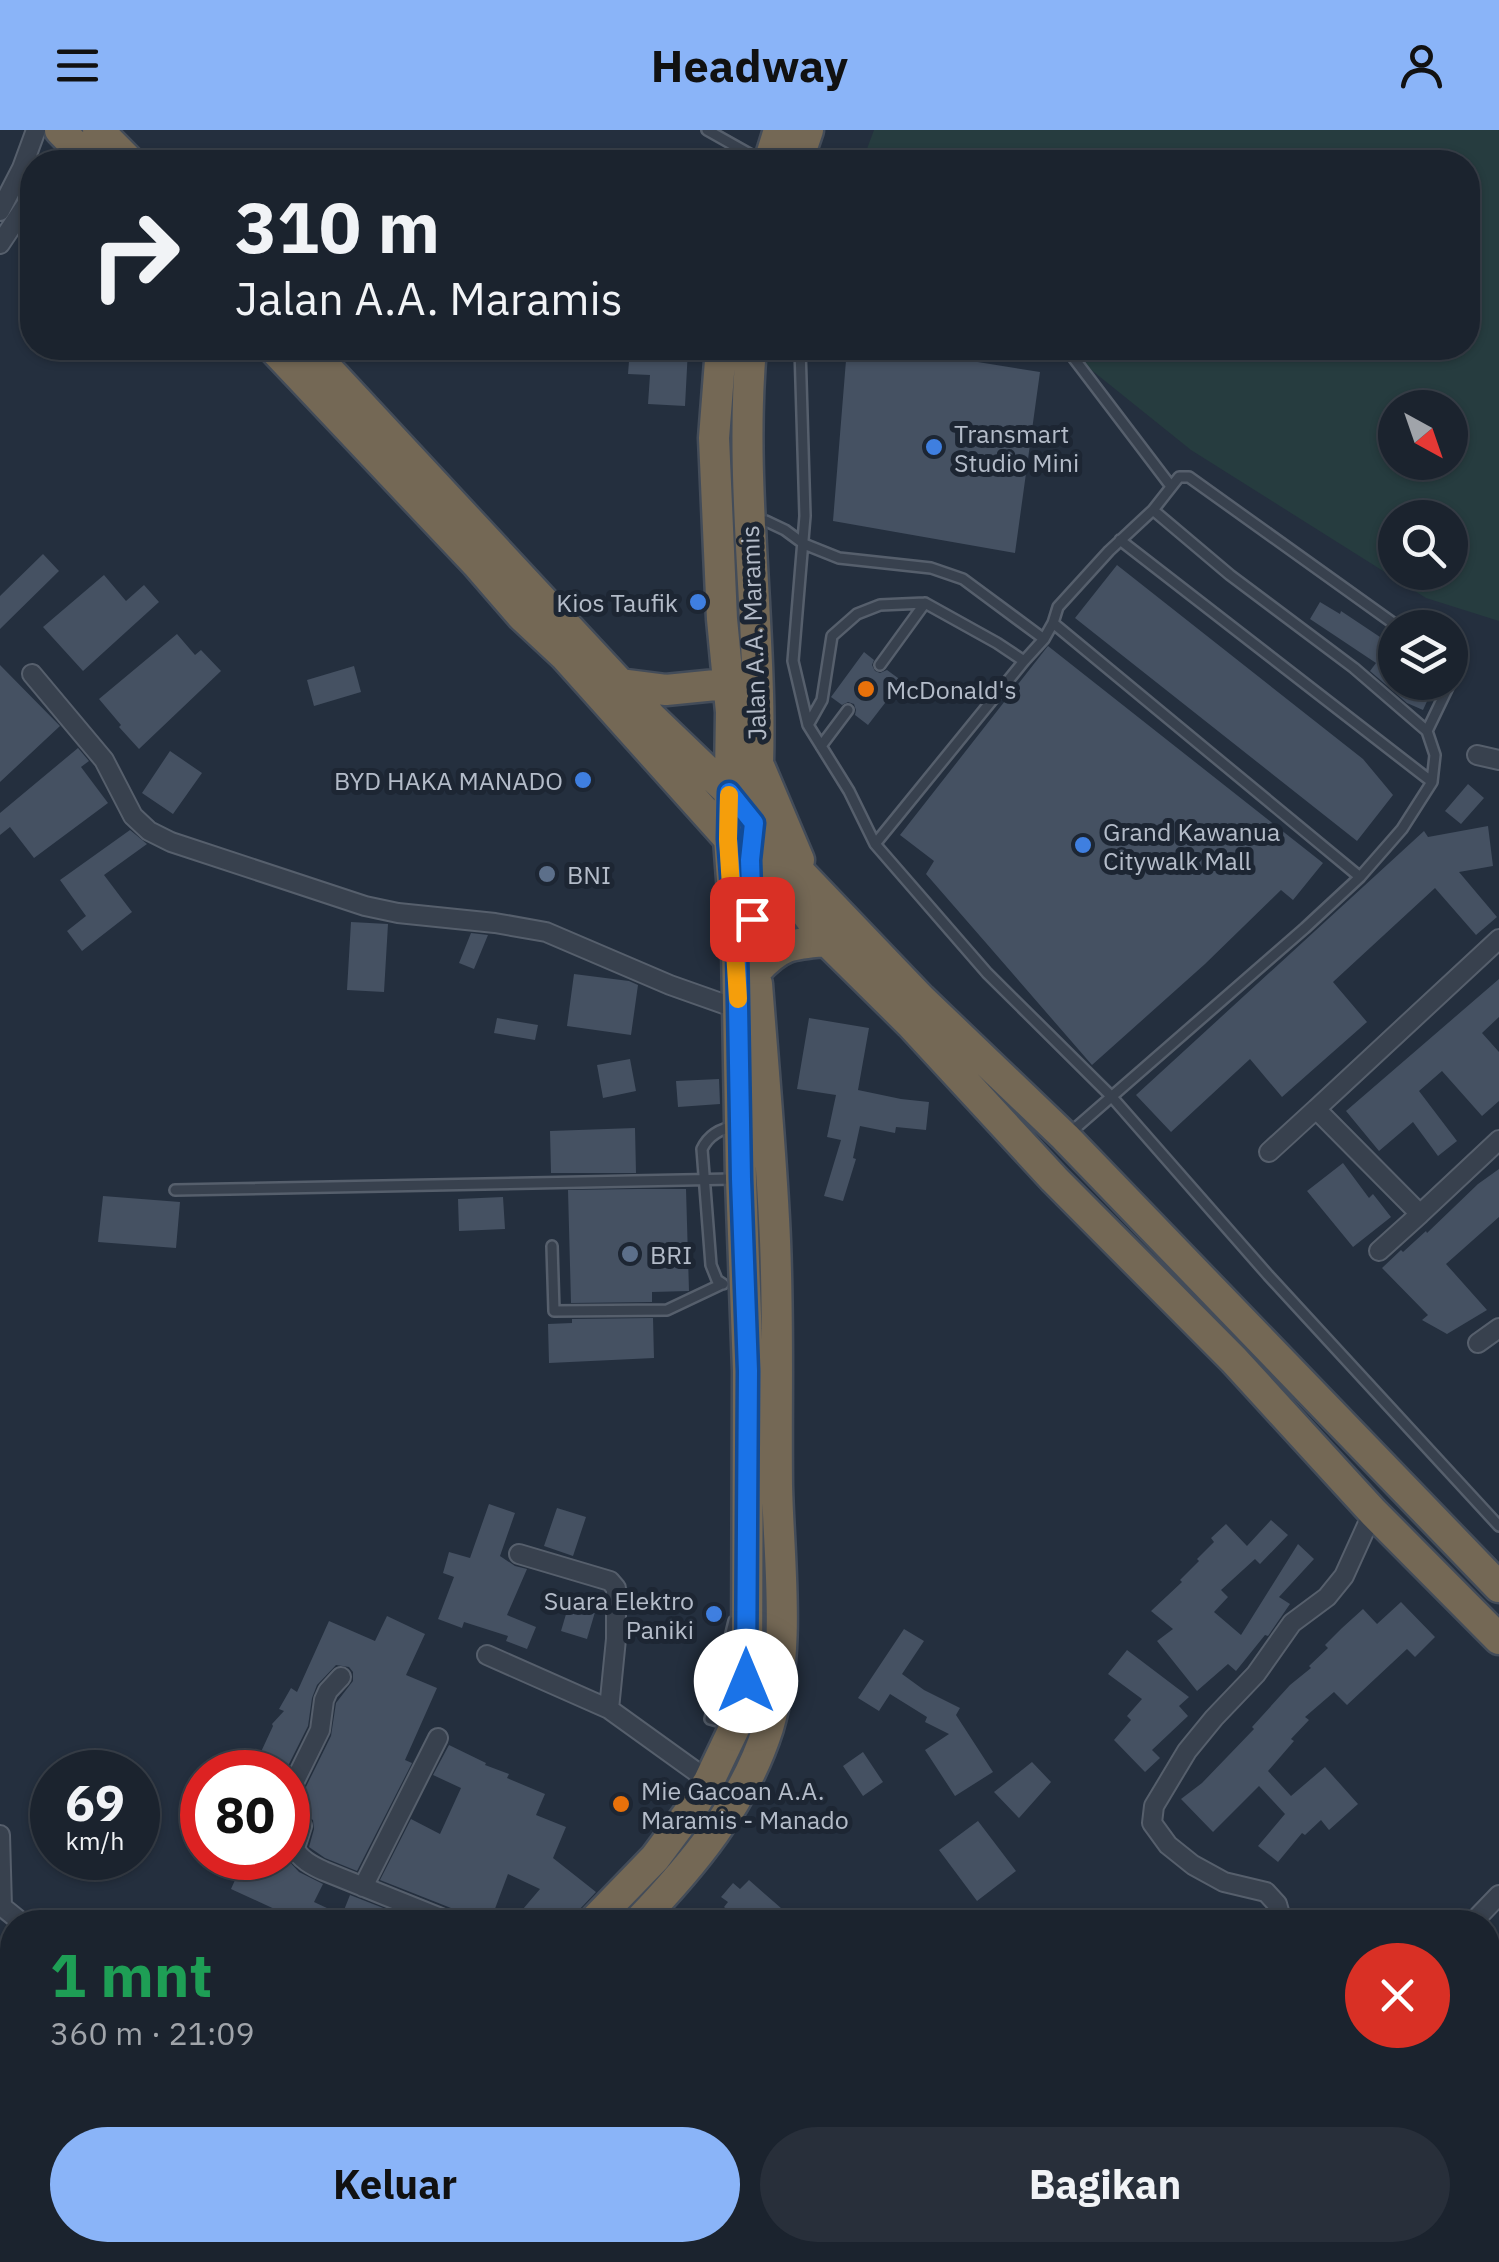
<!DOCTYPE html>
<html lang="id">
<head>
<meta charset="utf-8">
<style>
	body { margin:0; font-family:"IBM Plex Sans",sans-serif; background:#282f3a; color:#f1f3f6; height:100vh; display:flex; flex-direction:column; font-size:38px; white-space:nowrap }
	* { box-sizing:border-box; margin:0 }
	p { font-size:32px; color:#a0a4aa }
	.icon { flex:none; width:55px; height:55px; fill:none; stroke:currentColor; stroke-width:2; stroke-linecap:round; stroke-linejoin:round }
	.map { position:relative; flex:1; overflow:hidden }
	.side { position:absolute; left:0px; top:1780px; width:1500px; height:352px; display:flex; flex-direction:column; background:#1b232e; border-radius:40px 40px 0 0; box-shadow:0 2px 8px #0004,0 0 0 2px #39404a }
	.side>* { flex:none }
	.banner { position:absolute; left:20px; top:20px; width:1460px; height:210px; border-radius:40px; box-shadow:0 2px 8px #0004,0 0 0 2px #39404a; background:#1b232e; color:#f1f3f6; overflow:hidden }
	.needle { width:65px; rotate:140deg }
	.buttons { position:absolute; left:1378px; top:260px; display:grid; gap:20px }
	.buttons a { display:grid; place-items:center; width:90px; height:90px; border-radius:50%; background:#1b232e; box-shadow:0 2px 8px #0004,0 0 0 2px #39404a; font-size:50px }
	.speed { position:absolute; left:30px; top:1620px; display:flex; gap:20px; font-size:50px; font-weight:700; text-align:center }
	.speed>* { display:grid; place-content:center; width:130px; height:130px; border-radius:50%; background:#1b232e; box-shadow:0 2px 8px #0004,0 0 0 2px #39404a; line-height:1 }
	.speed small { font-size:25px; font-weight:400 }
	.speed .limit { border:15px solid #d22; background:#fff; color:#111 }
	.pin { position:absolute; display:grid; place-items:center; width:85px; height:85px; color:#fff; margin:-42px; border-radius:20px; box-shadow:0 5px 15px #0006 }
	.me { position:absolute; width:110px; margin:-55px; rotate:0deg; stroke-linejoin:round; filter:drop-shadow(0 0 8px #0008) }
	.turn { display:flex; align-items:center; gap:35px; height:210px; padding:0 50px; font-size:45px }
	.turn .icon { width:130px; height:130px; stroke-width:2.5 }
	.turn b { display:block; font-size:70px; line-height:85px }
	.round { display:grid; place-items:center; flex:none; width:105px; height:105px; border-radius:52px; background:#282f3a }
	.summary { display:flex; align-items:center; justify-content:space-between; height:170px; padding:0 50px }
	h1 { font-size:60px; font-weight:800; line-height:75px; color:#1e9e55 }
	.cta { display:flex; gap:20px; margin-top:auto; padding:20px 50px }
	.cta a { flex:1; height:115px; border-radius:60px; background:#8ab4f8; color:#111; font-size:40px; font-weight:800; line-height:115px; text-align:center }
	.cta a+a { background:#282f3a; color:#f1f3f6 }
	header { display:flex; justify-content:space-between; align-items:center; height:130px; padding:0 50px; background:#8ab4f8; color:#111; font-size:45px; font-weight:800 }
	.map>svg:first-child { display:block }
	.green { fill:#263c3f; fill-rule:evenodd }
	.building { fill:#455162 }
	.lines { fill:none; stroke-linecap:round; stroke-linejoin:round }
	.lane-casing { stroke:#565f6c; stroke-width:14 }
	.street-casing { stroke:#565f6c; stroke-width:22 }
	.highway-casing { stroke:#434c59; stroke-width:35 }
	.lane { stroke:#38414e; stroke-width:9 }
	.street { stroke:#38414e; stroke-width:18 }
	.highway { stroke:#746855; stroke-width:30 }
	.route-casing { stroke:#114b97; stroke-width:25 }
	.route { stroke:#1a73e8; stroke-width:18 }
	.slow { stroke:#f59e0b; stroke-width:18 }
	.shop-dot { fill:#3f7fe0; stroke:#1d2633; stroke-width:4 }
	.food-dot { fill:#e8710a; stroke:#1d2633; stroke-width:4 }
	.service-dot { fill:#5c6f8a; stroke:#1d2633; stroke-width:4 }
	.labels { text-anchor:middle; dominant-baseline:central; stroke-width:10; stroke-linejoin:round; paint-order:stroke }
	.poi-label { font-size:25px; fill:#b4bcc9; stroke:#1d2633; text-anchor:start }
	.street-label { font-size:25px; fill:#b4bcc9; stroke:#1d2633 }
</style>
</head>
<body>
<header><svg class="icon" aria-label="menu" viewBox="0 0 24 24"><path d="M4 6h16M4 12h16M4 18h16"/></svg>Headway<svg class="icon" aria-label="person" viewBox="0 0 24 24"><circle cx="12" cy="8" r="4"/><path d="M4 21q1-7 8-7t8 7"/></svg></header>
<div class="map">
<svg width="1499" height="2132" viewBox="0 0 1499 2132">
	<rect width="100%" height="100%" fill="#242f3e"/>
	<path class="green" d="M874,0H1499V491L1426,468L1191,320L1064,218H1468V32H862ZM1395,278H1450V332H1395ZM1395,388H1450V442H1395Z"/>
	<path class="building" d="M630,218L688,219L685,276L648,274L650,245L628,244Z
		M847,218H891L1040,242L1015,423L833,391Z
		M43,424L59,441L0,499V466Z
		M1117,435L1363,629L1393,665L1357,711L1075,488Z
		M104,445L126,471L144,455L159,472L83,541L43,497Z
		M1320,472L1340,484L1341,481L1395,517V552H1436L1423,580L1407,573L1370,541L1376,533L1310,489Z
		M177,504L195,525L201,520L221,541L139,619L119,597L121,595L99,569Z
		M1048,516L1323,733L1293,770L1281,760L1205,834L1092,935L926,744L934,731L900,705Z
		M864,522L874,530L872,535L875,541L880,543L887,540L902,551L868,595L855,585L856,580L854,574L848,572L842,575L831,567Z
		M0,535L60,596L0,652Z
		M354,536L361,562L314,576L307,550Z
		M78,618L89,631L81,637L108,673L34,728L10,697L0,705V683Z
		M170,621L202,643L173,684L142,663Z
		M1468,654L1484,668L1461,694L1445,681Z
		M1488,696L1493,736L1459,742L1497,787L1476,805L1435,758L1333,852L1367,892L1282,967L1250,929L1171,1002L1136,965L1424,701L1428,707Z
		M130,700L147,714L104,745L132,782L82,821L67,801L86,786L60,750Z
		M351,792L388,794L384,862L347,860Z
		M471,803L488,805L474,839L459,833Z
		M574,844L629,851L638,855L631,905L567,896Z
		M1499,849V887L1482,903L1499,922V971L1482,986L1442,941L1419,961L1457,1011L1438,1026L1413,992L1379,1021L1346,981Z
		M497,888L538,895L535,910L494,903Z
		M809,888L869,898L858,960L901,969L929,972L926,1000L896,997L895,1003L860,996L853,1028L856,1029L843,1071L824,1066L841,1010L827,1007L836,965L797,959Z
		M630,929L636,961L603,968L597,935Z
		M719,949L720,974L678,977L676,951Z
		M635,998L636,1043H551L550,1001Z
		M1343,1033L1369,1068L1373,1064L1391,1087L1353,1117L1307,1061Z
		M1499,1039V1087L1446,1134L1487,1180L1447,1204L1422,1190L1428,1185L1382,1138L1401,1120L1403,1122L1426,1101L1427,1103L1478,1054Z
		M637,1059H686L689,1161L652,1162V1172L571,1173L568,1060Z
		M103,1066L180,1072L176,1118L98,1112Z
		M503,1067L505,1099L459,1101L458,1069Z
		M653,1188L654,1228L549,1233L548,1194L572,1193V1189Z
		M489,1374L515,1383L500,1426L515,1436L527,1439L507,1485L536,1497L527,1519L506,1511L508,1506L464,1492L462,1498L438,1489L454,1447L443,1443L449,1422L470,1428Z
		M557,1378L586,1387L573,1426L544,1416Z
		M1271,1390L1288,1405L1260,1434L1255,1429L1221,1460L1228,1467L1214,1482L1241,1505L1298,1414L1314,1429L1279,1467L1290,1474L1268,1506L1265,1505L1236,1541L1228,1534L1197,1561L1157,1511L1173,1499L1151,1481L1182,1452L1180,1450L1199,1431L1197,1429L1214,1412L1211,1408L1226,1394L1247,1416Z
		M572,1464L598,1472L587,1509L561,1501Z
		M1401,1472L1435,1507L1415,1527L1407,1519L1347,1575L1334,1562L1305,1587L1309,1590L1291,1609L1294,1611L1268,1641L1291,1666L1325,1637L1358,1674L1329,1700L1321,1690L1305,1705L1302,1703L1278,1732L1258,1716L1285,1684L1259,1656L1213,1702L1181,1669L1202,1653L1254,1599L1252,1597L1290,1555L1311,1538L1309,1536L1328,1518L1325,1515L1342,1498L1363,1479L1377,1494Z
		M387,1486L425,1504L406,1545L437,1558L405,1630L412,1633L357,1741L325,1728L309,1717L314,1699L313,1690L292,1676L299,1671L331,1606L336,1573L353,1551V1542L349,1537L336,1535L317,1555L312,1568L308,1596L285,1642H246L255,1622L260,1624L273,1596L272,1594L284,1581L279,1579L291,1558L297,1562L329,1491L375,1511Z
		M904,1499L924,1511L902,1544L924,1560L960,1578L956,1585L993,1642L955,1666L925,1620L949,1604L925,1592L927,1587L890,1564L879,1581L858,1568Z
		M1127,1520L1189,1567L1179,1576L1188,1586L1152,1620L1160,1628L1145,1642L1114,1610L1131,1590L1127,1586L1142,1569L1108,1544Z
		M449,1615L486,1633L485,1635L509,1644L507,1648L545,1664L536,1685L566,1697L553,1728L596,1762L579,1780L575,1792H512L540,1759L508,1744L490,1792H463L461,1785L456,1780L380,1750L411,1689L440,1704L461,1658L433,1645Z
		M863,1622L883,1652L863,1666L843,1636Z
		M1032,1632L1051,1652L1019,1688L994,1662Z
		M978,1691L1016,1741L977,1771L939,1720Z
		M245,1728H286L299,1742L323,1754L314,1772L342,1785L350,1765L419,1792H292L294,1788L231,1759Z
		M749,1750L797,1792H741L724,1777L728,1772L721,1767L733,1753L740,1759Z"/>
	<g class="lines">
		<g class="lane-casing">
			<path id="lane" d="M707,0L762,31
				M800,218L805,386L793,531L808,595
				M1066,218L1170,355
				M1153,380L1179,347H1189L1400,498
				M753,391H766L785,400L804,414L839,428L931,438L963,449L1044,509L1053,493L1058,477L1109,421L1153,380L1230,445L1354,538L1427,601L1435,625L1432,652L1402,699L1360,747L1305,798L1071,1002
				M1120,410L1432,652
				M1053,493L1360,747
				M1044,509L1024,531L997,513L925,473L880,475L857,484L832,506L822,570L808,595L849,661L875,714L987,843L1111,966L1268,1145L1499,1396
				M880,535L925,473
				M1427,601L1452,549L1450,535
				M821,616L848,580
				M875,714L1024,531
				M175,1060L733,1049
				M552,1116L554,1181L667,1180L722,1154
				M723,1154L717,1150L711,1135L702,1019C709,1004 722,998 737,996
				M732,1595L710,1589L734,1491"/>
		</g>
		<g class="street-casing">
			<path id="street" d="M0,81L22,38L36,0
				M0,114L32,66
				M32,544L104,630L133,686L149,701L171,712L365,776L398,783L495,793L546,802L670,855L738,879
				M1477,625L1499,630
				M1316,979L1499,809
				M1269,1022L1316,979L1420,1084L1499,1010
				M1379,1121L1420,1084
				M1478,1213L1499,1198
				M519,1424L610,1451L616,1458V1509L609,1579
				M487,1525L609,1579L709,1651
				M288,1665L320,1600L324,1570L328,1561L341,1547
				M288,1688L302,1696L295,1718C299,1729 313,1736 324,1741L451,1792
				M0,1705L2,1777
				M363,1757L438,1608
				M0,1775L21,1792
				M1280,1792L1281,1788L1277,1774L1266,1762L1224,1752L1193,1735L1168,1715L1152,1693L1154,1676L1187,1621L1214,1588L1256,1544L1292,1493L1327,1467L1344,1446L1373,1382
				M1473,1792L1499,1765
				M1488,1841L1499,1846
				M0,1970L12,1986
				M1488,1979L1499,1985
				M1488,2093L1499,2069
				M1469,2132L1475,2120"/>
		</g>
		<g class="highway-casing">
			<path id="highway" d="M60,0L91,32
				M98,0L130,32
				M769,32L779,0
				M797,32L808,0
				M273,218L477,434L522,486L565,526L729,709L806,783L827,811L911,894L1054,1049L1234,1230L1373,1382L1499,1509
				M308,218L651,587L729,662L790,732L921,869L1065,1007L1499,1457
				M751,218C737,377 770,539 754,699
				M619,554L666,560L726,554
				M760,638L799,730
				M756,841C781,814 791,814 827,811
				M593,1792L655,1728L693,1677L709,1651L741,1584L747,1551L748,1241L741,1049L737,817L729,709L731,582L722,489L714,308L721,218
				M638,1792C692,1736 744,1674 768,1598C791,1520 779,1436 777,1356C776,1267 779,1178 774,1089C770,1011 763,933 757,854
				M244,2132L255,2120
				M280,2132L292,2120"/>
		</g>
		<use href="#lane" class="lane"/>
		<use href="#street" class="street"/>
		<use href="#highway" class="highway"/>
	</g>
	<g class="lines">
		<g class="route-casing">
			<path id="route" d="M746,1551L748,1241L741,1049L737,817L728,709L729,662L754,693L750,730L752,789"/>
		</g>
		<use href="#route" class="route"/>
		<path class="slow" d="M729,665L728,709L738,869"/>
	</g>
	<g class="shop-dot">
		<circle cx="934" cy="317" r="10"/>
		<circle cx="698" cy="472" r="10"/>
		<circle cx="583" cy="650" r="10"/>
		<circle cx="1083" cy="715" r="10"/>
		<circle cx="714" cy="1484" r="10"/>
	</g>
	<g class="food-dot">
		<circle cx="866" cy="559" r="10"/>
		<circle cx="621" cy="1674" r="10"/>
	</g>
	<g class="service-dot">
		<circle cx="547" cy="744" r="10"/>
		<circle cx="630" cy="1124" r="10"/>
	</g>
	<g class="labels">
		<g class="poi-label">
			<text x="954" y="303">Transmart<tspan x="954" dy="29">Studio Mini</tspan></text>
			<text x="678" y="472" text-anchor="end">Kios Taufik</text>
			<text x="886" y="559">McDonald's</text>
			<text x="563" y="650" text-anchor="end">BYD HAKA MANADO</text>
			<text x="1103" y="701">Grand Kawanua<tspan x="1103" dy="29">Citywalk Mall</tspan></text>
			<text x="567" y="744">BNI</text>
			<text x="650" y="1124">BRI</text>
			<text x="694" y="1470" text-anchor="end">Suara Elektro<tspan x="694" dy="29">Paniki</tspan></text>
			<text x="641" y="1660">Mie Gacoan A.A.<tspan x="641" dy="29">Maramis - Manado</tspan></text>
		</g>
		<g class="street-label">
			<text transform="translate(753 503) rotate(-92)">Jalan A.A. Maramis</text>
		</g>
	</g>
</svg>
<div class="buttons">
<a><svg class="needle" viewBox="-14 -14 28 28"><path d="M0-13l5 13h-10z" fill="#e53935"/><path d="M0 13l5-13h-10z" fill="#a0a4aa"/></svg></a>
<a><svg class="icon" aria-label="search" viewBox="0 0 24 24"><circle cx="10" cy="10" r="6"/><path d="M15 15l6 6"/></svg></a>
<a><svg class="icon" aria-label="layers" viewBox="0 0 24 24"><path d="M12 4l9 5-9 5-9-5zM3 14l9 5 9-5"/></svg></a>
</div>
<div class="speed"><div>69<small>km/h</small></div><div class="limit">80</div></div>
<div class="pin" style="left:752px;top:789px;background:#d93025"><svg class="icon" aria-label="arrive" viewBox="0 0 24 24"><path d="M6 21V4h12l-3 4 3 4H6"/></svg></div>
<svg class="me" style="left:746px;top:1551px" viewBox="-20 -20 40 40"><circle r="19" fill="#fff"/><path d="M0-13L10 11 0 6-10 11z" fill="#1a73e8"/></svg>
<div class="banner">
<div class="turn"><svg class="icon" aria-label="right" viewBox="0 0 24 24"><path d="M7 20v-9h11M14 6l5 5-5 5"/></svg><div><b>310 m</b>Jalan A.A. Maramis</div></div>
</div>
<section class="side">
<div class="summary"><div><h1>1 mnt</h1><p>360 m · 21:09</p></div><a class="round" style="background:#d93025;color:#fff"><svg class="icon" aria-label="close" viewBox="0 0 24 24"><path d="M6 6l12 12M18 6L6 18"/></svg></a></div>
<div class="cta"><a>Keluar</a><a>Bagikan</a></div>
</section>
</div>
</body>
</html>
